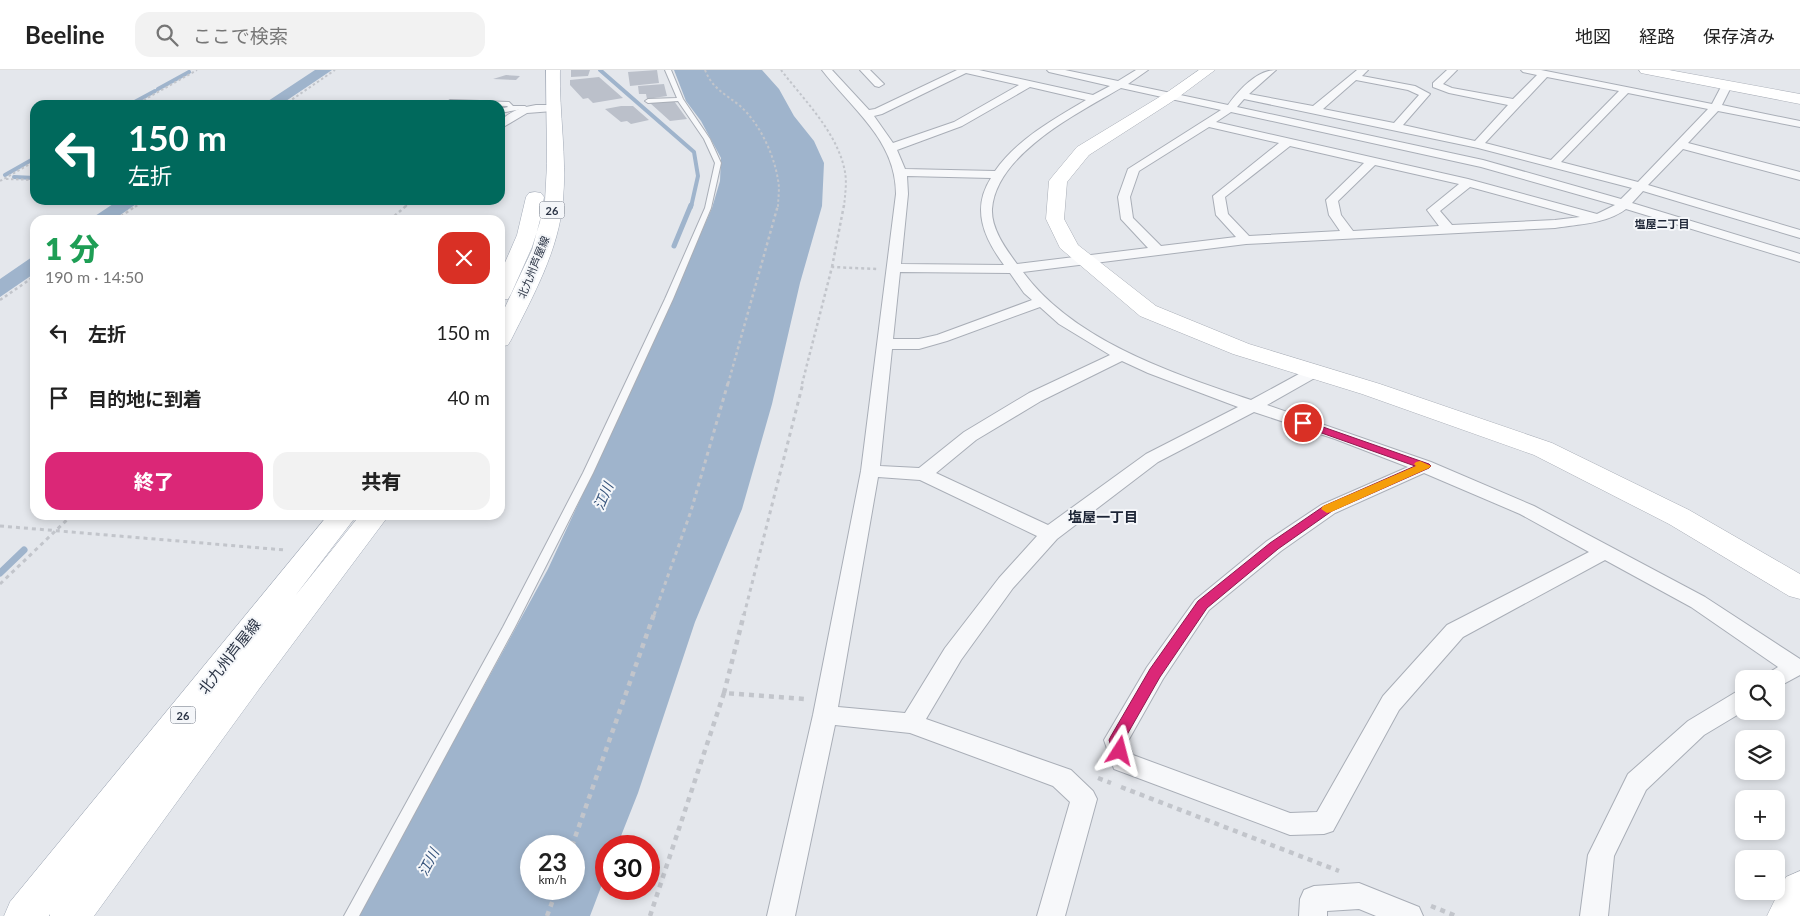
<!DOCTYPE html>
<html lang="ja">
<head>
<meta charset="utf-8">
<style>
	body { margin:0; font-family:Lato,"Noto Sans JP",sans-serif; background:#f2f2f2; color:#222; height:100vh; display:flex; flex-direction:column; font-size:19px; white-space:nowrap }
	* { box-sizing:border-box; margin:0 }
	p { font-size:16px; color:#767676 }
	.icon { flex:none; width:28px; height:28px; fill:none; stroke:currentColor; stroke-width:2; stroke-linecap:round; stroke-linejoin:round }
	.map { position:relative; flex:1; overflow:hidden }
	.drawer { position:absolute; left:30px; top:145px; width:475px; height:305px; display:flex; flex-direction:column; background:#fff; border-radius:15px; box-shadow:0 2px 8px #0003 }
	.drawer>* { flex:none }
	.guide { position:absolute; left:30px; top:30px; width:475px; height:105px; border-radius:15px; box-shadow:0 2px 8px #0003; background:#00695c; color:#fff; overflow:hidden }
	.controls { position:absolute; left:1735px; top:600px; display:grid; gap:10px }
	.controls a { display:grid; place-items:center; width:50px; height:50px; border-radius:10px; background:#fff; box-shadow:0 2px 8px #0003; font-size:25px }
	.speed { position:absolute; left:520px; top:765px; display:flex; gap:10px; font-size:25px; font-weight:700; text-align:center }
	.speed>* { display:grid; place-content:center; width:65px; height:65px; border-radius:50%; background:#fff; box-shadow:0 2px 8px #0003; line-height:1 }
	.speed small { font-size:12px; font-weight:400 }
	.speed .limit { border:8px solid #d22; background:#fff; color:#111 }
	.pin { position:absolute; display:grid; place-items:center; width:42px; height:42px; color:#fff; margin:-21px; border:2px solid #fff; border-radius:50%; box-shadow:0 1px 5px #0007 }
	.me { position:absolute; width:55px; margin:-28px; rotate:9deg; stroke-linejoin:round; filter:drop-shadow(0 0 4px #0008) }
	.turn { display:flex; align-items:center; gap:18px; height:105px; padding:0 15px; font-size:22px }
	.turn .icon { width:65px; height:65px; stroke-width:2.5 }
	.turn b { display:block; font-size:35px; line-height:42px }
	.round { display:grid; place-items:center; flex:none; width:52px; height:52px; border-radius:15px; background:#f2f2f2 }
	.overview { display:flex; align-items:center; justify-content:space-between; height:85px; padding:0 15px }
	h1 { font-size:30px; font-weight:800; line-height:38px; color:#1e9e55 }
	.cta { display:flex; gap:10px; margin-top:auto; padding:10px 15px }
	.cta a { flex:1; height:58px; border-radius:15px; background:#db2777; color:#fff; font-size:20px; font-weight:800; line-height:58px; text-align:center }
	.cta a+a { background:#f2f2f2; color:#222 }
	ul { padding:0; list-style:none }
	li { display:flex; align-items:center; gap:15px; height:65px; padding:0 15px }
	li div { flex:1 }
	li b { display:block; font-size:19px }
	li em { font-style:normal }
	header { display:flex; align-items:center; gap:30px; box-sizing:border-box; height:70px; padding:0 25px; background:#fff; border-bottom:1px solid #e0e0e0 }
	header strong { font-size:24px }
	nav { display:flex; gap:28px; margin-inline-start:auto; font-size:18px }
	.search { width:350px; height:45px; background:#f2f2f2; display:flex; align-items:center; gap:12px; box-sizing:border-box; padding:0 18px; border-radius:15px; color:#767676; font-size:19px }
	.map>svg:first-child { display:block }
	.water { fill:#9fb4cc; fill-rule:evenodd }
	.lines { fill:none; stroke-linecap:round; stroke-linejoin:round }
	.stream-far2 { stroke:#9fb4cc; stroke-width:4 }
	.stream-far1 { stroke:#9fb4cc; stroke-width:5 }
	.stream { stroke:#9fb4cc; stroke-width:7 }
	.building { fill:#bbc0ca }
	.lane-casing { stroke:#a9aeb7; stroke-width:2 }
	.street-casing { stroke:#a9aeb7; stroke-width:2 }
	.secondary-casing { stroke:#a9aeb7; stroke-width:1 }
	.primary-casing { stroke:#a3abb8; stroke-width:1 }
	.path-far3 { stroke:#c2c5cb; stroke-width:2; stroke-dasharray:2.5 2.5; stroke-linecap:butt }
	.path-far2 { stroke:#c2c5cb; stroke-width:2.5; stroke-dasharray:3 3; stroke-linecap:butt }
	.path-far1 { stroke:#c2c5cb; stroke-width:3; stroke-dasharray:4 4; stroke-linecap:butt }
	.path { stroke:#c2c5cb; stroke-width:4.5; stroke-dasharray:5 5; stroke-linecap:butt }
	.lane { fill:#f7f8fa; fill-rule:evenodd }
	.street { fill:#f7f8fa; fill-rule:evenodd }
	.secondary { fill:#fff; fill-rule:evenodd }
	.primary { fill:#fff; fill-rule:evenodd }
	.route { fill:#db2777; stroke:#8e194d }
	.slow { fill:#f59e0b }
	.labels { text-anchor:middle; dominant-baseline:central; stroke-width:4; stroke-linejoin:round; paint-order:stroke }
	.shield { fill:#f4f6f9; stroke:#676e7b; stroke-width:1 }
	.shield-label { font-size:11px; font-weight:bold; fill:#2b3445 }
	.far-neighbourhood-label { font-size:11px; font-weight:bold; fill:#1d2536; stroke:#f4f6f9 }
	.far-street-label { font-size:11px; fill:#2b3445; stroke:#f4f6f9 }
	.water-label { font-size:14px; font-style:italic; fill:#34527a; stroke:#f4f6f9 }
	.neighbourhood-label { font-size:14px; font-weight:bold; fill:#1d2536; stroke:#f4f6f9 }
	.near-street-label { font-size:15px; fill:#2b3445; stroke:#f4f6f9 }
</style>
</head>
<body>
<header>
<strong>Beeline</strong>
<div class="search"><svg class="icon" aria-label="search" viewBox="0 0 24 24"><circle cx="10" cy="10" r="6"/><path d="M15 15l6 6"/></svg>ここで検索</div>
<nav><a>地図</a><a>経路</a><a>保存済み</a></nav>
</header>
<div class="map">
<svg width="1800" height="846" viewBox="0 0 1800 846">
	<rect width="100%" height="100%" fill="#e4e7ec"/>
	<path class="water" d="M315,0H332L280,35H262Z
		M674,0H762L779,19L794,46L814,71L824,93L822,136L800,213L772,334L742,439L695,552L638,723L617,776H606V804L590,846H358L548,499L651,277L712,138L720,111L721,88L701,51L686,31ZM531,776H574V819H531Z
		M119,130H142L113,150H89Z
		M35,185V203L0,227V209Z"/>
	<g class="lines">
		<path class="stream-far2" d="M600,0L694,82L698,106L691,137
			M158,19L189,2
			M129,35L155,21
			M5,105L35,88
			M14,107L35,108"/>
		<path class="stream-far1" d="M674,176L691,135"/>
		<path class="stream" d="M0,503L24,480"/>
	</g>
	<path class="building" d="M571,0H590L588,6L571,7Z
		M657,0L659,13L630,16L628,2Z
		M506,5L520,6L516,10L493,9Z
		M599,7L623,28L593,33L588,28L583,29L570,15V10Z
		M664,14L667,26L647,29L646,24H639L638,16Z
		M674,31L687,49L670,51L650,33Z
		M621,36H633L649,50L631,54L627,51L621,52L605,39Z"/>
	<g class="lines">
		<g class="lane-casing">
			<path id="lane" d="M665,0H671L683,29L710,69L721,93L711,138L673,229L593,403L515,557L359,846H344L503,557L583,403L665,229L705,138L715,93L704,69L678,31L648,33L645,31L648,29L677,28Z
				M450,30L509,32L513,36H525L528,38L500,43V39L508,37L507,36L451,34L443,35Z"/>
		</g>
		<g class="street-casing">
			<path id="street" d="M822,0H832L869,40L875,39L957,0H979L1093,25L1110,16L1049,2L1047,0H1065L1118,11L1136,0H1148L1128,14L1228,35C1239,20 1257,0 1276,0L1249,24L1313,36L1357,0H1368L1362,6L1415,16L1430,24L1403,55L1475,71L1508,35L1449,23L1433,17V13L1447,0H1457L1443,14L1452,18L1513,29L1537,5L1523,2L1521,0H1541L1712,34L1722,15L1727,12L1732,15L1722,35L1800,51V57L1718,41L1688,73L1800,102V110L1683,79L1648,115L1800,160V168L1643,121L1632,133L1800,184V192L1626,139C1606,154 1579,154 1555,158L1246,174L1023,202C1074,271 1172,303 1251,330L1308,299H1320L1322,302L1320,305L1267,335L1431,392L1534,436L1705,527L1800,589V605L1776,618V609H1765L1768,603L1778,597L1691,537L1605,490L1463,567L1399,640L1333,761L1324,764L1290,765L1114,699L1104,670L1147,597L1195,530L1267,471L1321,435L1408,397L1335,369L1254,342L1158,392L1057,469L1013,518L961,590L926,649L1071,700L1093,721L1097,729L1065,846H1037L1070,732L1053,716L910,663L835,655L795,846H767L813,645L861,401L896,124C896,70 852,39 822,0ZM966,3L1019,15L954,52L893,73L874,46L882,44ZM1547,7L1619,21L1551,90L1485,73ZM1356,10L1408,20L1419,25L1394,53L1323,39ZM1030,17L1086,30C1054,49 1016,70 995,101L905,99L897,80L962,56ZM1121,18L1221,40L1128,99L1118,127L1121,149L1148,178L1017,194C1006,179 991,159 992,139C996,84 1078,43 1121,18ZM1628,23L1708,39L1638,112L1561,92ZM1244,29L1478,78L1632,118L1621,129L1483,90L1237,37ZM1231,42L1481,97L1615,135L1597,144L1468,109L1216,52ZM1209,57L1279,73L1213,126L1216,145L1236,167L1161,176L1133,148L1130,127L1139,101ZM1290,76L1364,93L1326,130L1329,145L1340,161L1249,166L1228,144L1225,127ZM1375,95L1459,114L1427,140L1439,156L1353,161L1341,145L1338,131ZM907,106L991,108C971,139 984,168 1004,195L901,194L908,124ZM1470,117L1580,147L1555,150L1452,155L1440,141ZM900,202L1010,203L1024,223L1032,230L937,265L919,269H893ZM1040,237L1059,254L1110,285L1029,323L964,362L919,398L880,396L892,279H919L947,271ZM1122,291L1148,303L1238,337L1146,384L1048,455L936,403L976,370L1041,331ZM1424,403L1520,444L1589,482L1447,555L1383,626L1317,742L1290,743L1133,685L1128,671L1163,609L1209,540L1281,481L1335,443ZM878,407L920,410L1037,466L999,508L945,578L905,643L838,637Z
				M860,0H870L884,14L879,17L875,16Z
				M536,35H553L558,38L553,41L527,43L500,59V51C511,41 522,37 536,35Z
				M1744,620V641L1704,665L1646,720L1614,786L1608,846H1580L1588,785L1628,704L1688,651L1736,622Z
				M1359,813L1419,837L1423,846H1376L1359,839L1327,841V846H1299L1300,829L1304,820L1314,816Z"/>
		</g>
		<g class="secondary-casing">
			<path id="secondary" d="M1199,0H1215L1176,29L1089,85L1067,112L1064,149L1078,175L1156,236L1249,274L1380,314L1552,373L1689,440L1800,504V529L1789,526L1669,454L1534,385L1362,324L1233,284L1140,246L1060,178L1046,149L1049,111L1052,107L1077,77L1166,23Z
				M1639,0H1669L1800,24V34L1646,4L1641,3Z
				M1800,801V846H1767L1786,807Z"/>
		</g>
		<g class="primary-casing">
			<path id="primary" d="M546,0H560C559,43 567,87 563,130C559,180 533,226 511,270L508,275L500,277V248L532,180L545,131L547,94Z
				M535,122L541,123L544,127L540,152L532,177L511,224L508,229L500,230V204L517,165L526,127L529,123Z
				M328,445H357L295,526L360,445H389L259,619L94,846H50V844L49,846H4L10,832Z"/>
		</g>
		<path class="path-far3" d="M705,0C712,18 725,24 739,35C759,52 774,84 778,110C780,119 778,128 778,137
			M781,0C804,30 838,63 845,102C847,113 845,125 844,137
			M135,35L197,0
			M284,35L335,0
			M6,109L35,110
			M0,111L35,91
			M135,137L145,130
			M405,137L413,130"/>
		<path class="path-far2" d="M116,150L137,135
			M390,150L407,135
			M832,197L844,135
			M0,230L35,206
			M728,314L778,135
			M802,314L832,197L877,199"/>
		<path class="path-far1" d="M0,456L285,480
			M0,514L72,445
			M654,545L691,441L728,313
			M744,545L803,313"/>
		<path class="path" d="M724,623L744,544
			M1098,708L1111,713
			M1121,717L1339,801
			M572,776L654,544
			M1431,836L1456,846
			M547,846L557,819
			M650,846L724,623L805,629"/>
		<use href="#lane" class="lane"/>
		<use href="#street" class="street"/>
		<use href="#secondary" class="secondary"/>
		<use href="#primary" class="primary"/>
	</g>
	<path class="route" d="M1303,350L1429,394L1431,396L1429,398L1332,441L1278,479L1207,538L1160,607L1124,670L1127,681L1125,685L1120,687L1114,685L1109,670L1111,666L1150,599L1198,531L1270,473L1324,436L1415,396L1299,355L1298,353L1299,351Z"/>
	<path class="slow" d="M1420,391L1431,396L1429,398L1331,442L1327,443L1321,439L1323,436L1416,396L1414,394L1416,392Z"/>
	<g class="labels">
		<g class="shield">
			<rect x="539.5" y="131.5" width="25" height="17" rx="4"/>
			<rect x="170.5" y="636.5" width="25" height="17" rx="4"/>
		</g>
		<g class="shield-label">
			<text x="552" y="140">26</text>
			<text x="183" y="645">26</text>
		</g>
		<g class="far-neighbourhood-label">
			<text x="1662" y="153">塩屋二丁目</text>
		</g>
		<g class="far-street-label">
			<text transform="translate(533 197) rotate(-68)">北九州芦屋線</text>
		</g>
		<g class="water-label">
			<text transform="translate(603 426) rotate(-67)">江川</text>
			<text transform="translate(428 792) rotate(-62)">江川</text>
		</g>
		<g class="neighbourhood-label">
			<text x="1103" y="446">塩屋一丁目</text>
		</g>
		<g class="near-street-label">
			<text transform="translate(229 586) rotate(-52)">北九州芦屋線</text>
		</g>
	</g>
</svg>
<div class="controls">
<a><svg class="icon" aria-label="search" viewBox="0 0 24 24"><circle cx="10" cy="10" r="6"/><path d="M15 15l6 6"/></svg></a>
<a><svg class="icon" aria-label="layers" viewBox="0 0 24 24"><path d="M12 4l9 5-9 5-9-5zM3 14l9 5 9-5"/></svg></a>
<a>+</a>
<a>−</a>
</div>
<div class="speed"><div>23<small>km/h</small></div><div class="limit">30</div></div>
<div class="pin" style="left:1303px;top:353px;background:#d93025"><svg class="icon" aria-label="arrive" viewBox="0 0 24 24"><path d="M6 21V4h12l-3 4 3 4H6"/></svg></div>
<svg class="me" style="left:1120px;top:681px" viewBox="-20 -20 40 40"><path d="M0-17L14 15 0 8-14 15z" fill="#db2777" stroke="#fff" stroke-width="4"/></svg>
<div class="guide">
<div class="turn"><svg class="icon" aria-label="left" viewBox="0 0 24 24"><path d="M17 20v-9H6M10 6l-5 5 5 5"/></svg><div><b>150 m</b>左折</div></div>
</div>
<section class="drawer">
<div class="overview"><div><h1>1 分</h1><p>190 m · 14:50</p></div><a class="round" style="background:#d93025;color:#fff"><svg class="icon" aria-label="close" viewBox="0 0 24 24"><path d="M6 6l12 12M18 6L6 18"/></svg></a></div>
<ul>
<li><svg class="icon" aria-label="left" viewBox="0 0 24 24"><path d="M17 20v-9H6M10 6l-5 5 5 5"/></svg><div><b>左折</b></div><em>150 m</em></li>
<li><svg class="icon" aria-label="arrive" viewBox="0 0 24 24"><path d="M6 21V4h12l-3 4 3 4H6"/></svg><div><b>目的地に到着</b></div><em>40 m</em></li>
</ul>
<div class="cta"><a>終了</a><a>共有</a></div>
</section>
</div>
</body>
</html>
